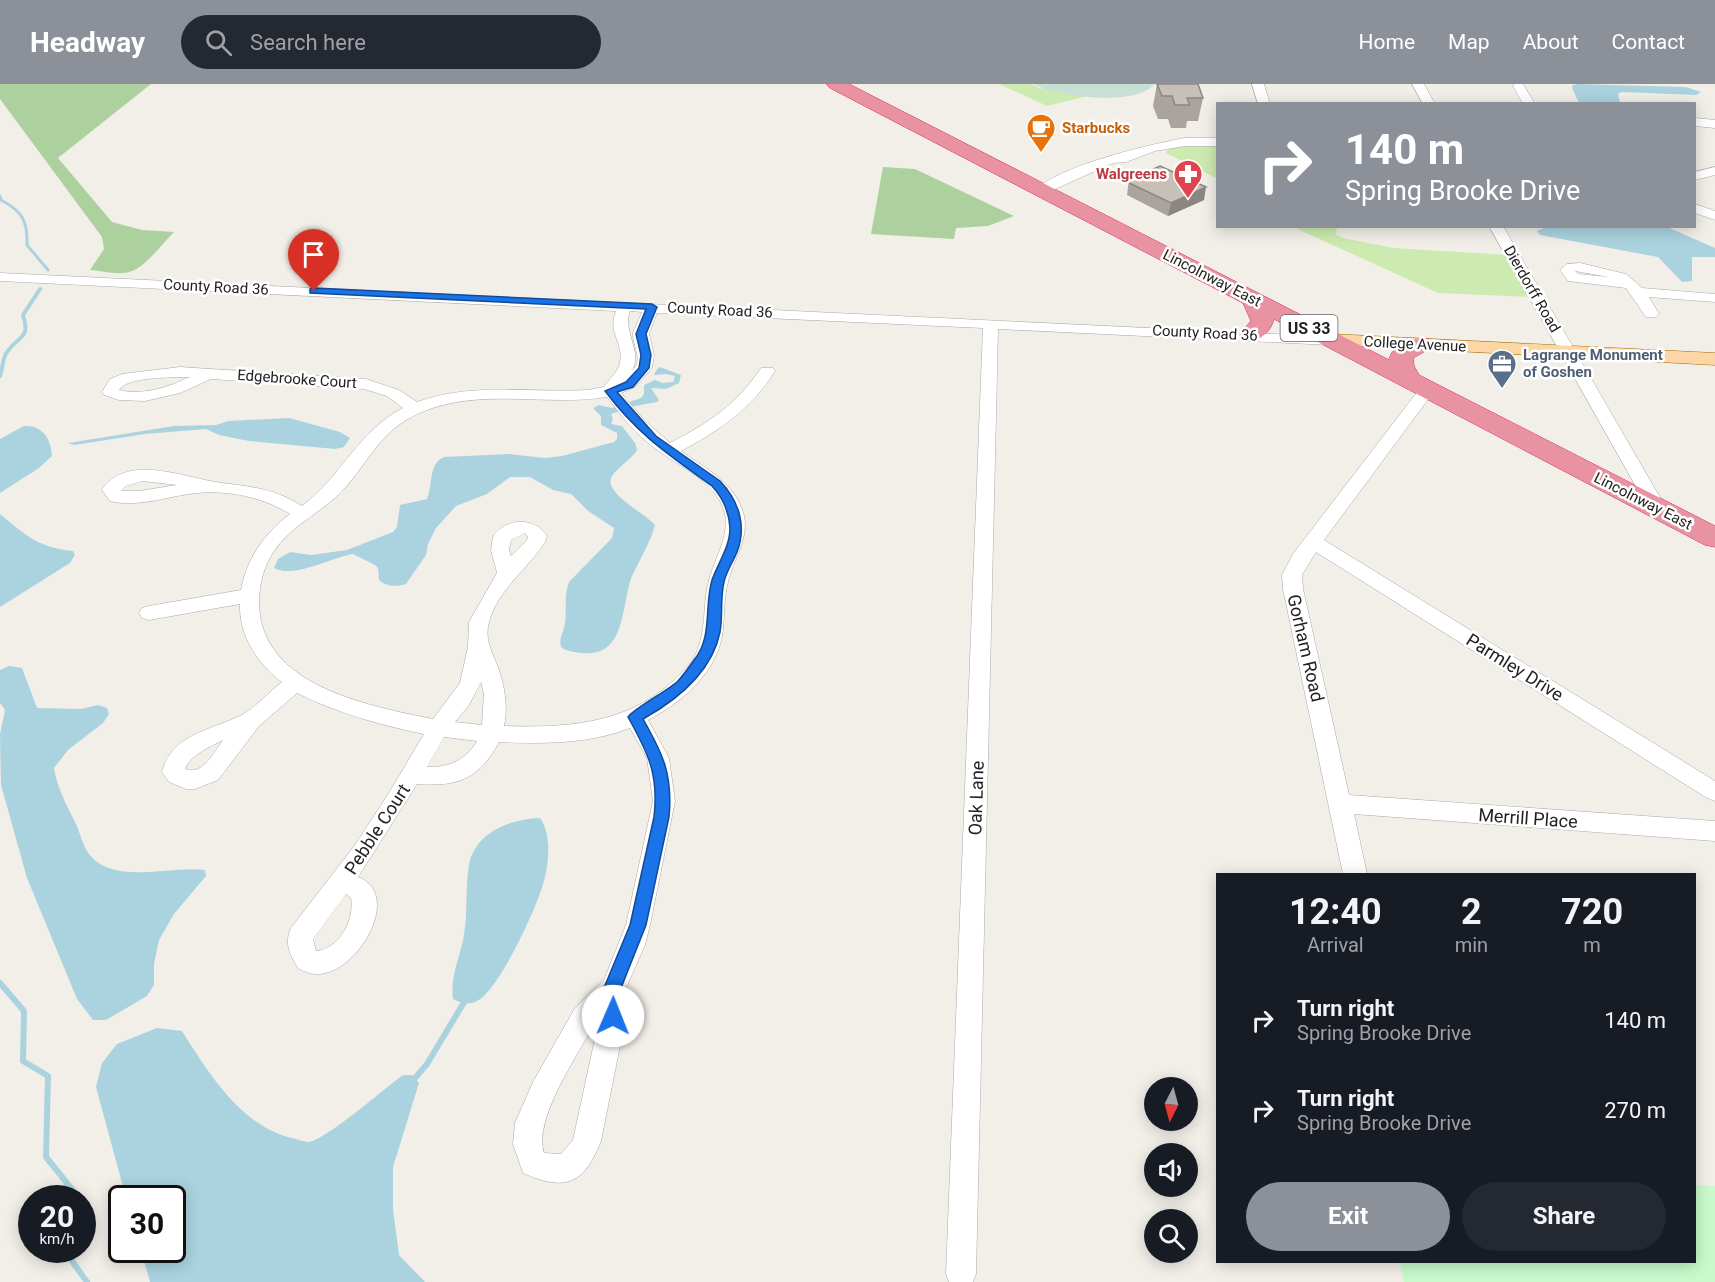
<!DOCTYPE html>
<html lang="en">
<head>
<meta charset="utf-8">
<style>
	body { margin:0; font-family:Roboto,sans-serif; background:#242831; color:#f1f3f6; height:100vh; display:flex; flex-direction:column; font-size:22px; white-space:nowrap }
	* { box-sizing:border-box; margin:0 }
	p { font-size:20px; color:#9ea1a6 }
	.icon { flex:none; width:33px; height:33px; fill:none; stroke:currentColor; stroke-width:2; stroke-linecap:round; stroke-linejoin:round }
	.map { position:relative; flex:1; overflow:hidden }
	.details { position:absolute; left:1216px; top:789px; width:480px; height:390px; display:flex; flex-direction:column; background:#171b24; border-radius:0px; box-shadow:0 3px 15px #0003 }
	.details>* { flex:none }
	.guide { position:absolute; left:1216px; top:18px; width:480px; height:126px; border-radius:0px; box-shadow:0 3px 15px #0003; background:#8c9099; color:#fff; overflow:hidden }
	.needle { width:39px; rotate:186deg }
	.fabs { position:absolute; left:1144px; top:993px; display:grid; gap:12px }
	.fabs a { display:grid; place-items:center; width:54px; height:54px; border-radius:50%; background:#171b24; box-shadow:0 3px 15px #0003; font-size:30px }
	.speed { position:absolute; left:18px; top:1101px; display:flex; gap:12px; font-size:30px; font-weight:700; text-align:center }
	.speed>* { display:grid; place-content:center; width:78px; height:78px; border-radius:50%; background:#171b24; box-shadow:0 3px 15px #0003; line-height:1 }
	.speed small { font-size:15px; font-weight:400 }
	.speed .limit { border:3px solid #111; border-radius:9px; background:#fff; color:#111 }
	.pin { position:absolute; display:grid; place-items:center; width:51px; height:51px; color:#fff; margin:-62px -26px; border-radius:50% 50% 50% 0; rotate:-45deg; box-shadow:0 0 6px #0007 }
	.pin .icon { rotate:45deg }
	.me { position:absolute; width:66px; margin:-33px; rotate:1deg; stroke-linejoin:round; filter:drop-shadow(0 0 4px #0008) }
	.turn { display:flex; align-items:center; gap:21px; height:126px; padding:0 30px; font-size:27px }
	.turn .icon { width:78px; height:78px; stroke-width:2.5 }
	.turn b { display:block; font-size:42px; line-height:51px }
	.eta { display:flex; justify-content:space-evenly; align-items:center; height:102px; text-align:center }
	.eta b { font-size:36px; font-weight:700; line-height:42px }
	.primary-button { display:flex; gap:12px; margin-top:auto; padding:12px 30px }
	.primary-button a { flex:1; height:69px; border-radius:36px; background:#8c9099; color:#fff; font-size:24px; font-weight:700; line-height:69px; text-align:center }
	.primary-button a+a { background:#242831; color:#f1f3f6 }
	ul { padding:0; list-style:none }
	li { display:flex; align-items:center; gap:18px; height:90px; padding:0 30px }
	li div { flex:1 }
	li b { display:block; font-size:22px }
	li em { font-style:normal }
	header { display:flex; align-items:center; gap:36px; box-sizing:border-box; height:84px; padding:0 30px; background:#8c9099; color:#fff }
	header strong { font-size:28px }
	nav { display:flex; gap:33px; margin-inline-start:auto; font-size:21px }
	.search { width:420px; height:54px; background:#242831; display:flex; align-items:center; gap:15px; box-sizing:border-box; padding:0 21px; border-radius:33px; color:#9ea1a6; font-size:22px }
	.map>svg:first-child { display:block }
	.grass { fill:#cdebb0 }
	.forest { fill:#add19e }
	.wetland { fill:#c6e0d4 }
	.park { fill:#c8facc }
	.water { fill:#aad3df }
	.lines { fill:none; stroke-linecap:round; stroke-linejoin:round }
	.stream-far2 { stroke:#aad3df; stroke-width:3 }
	.stream-far1 { stroke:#aad3df; stroke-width:4 }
	.stream { stroke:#aad3df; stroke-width:6 }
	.minor-casing { stroke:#a9a9a9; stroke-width:1 }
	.major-casing { stroke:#a06b00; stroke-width:1 }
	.highway-casing { stroke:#dc2a67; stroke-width:1 }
	.minor { fill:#fff; fill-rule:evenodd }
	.major { fill:#fcd6a4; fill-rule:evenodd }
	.highway { fill:#e892a2; fill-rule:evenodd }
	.wall { fill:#aba49e }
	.shaded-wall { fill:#8b8681 }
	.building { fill:#c7bfb8; stroke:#8b8681; stroke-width:1.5 }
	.route { fill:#1a73e8; stroke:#114b97; stroke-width:1.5 }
	.labels { text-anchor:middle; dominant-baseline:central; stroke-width:5; stroke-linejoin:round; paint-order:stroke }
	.far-food-label { font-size:15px; font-weight:bold; fill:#c56008; stroke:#fff; text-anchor:start }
	.far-health-label { font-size:15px; font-weight:bold; fill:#be3a42; stroke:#fff; text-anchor:end }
	.far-street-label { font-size:15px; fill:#222; stroke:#fff }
	.far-service-label { font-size:15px; font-weight:bold; fill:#4e5e75; stroke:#fff; text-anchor:start }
	.shield { fill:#fff; stroke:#646464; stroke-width:1.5 }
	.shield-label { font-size:16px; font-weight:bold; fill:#222 }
	.street-label { font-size:18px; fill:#222; stroke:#fff }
</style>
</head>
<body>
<header>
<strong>Headway</strong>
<div class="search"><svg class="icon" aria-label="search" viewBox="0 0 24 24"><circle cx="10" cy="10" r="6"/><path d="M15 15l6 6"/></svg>Search here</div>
<nav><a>Home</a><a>Map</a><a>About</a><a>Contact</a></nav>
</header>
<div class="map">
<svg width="1715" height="1198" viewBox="0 0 1715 1198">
	<rect width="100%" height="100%" fill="#f2efe9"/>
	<path class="grass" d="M999,0H1032L1039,4L1088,12L1047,22Z
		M1184,61H1218V95L1166,69L1169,64Z
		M1293,143H1338L1335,150L1343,154L1394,164L1507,171L1530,213L1438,209Z"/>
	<path class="forest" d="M0,0H151L58,74L112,138L142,146L174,148C164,158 145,183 132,187C120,192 102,187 90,186L104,165L102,153L0,15Z
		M883,83L915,85L1014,132L988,142L956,144L954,155L871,150Z"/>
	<path class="wetland" d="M1034,0H1154C1138,23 1055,13 1034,0Z"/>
	<path class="park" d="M1695,1101L1715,1102V1198H1404L1399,1178H1695Z"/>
	<path class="water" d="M1578,0L1686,3L1701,8L1696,11L1622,8L1618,10L1620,19H1579L1572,4L1573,1Z
		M1546,143H1667L1715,164V173H1692V197L1682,198L1658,173L1540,151L1537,147Z
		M660,283L681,291L679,299L666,305L651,304L659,316L657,318L635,322L611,330L613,335L611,340L622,342L635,359L637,366C631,376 616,384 611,394C605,410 646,430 655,441C650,459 640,475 632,492C621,520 627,573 583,569C574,568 568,568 561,563C559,555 562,552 564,544C568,528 563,514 569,498L612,454L614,444L588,427L571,410L553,406L530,393H510L487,410L456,422L436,444L428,460L426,471L406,500C396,503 387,503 379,496L378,484L375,481L353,470C332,473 294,495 274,484L278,475L290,468L311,471L347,466L393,448L397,443L400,421L427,415C433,401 428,380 444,373L509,370L545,374L562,372L614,358L617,355V349L601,341V332L593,324L599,321L611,324L641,314L644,310V301L655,296L663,299L673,298L675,292L666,290L654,291L657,285Z
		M289,334L340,348L350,354L344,363L335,365L249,357L219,351L206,345L145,350L74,361L68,359L174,342L216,341L228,337Z
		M24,342C43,341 51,355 52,372L39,384L0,409V355Z
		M0,430C27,452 37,463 73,467L75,471L70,479L0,523Z
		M9,582L22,584L37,624L81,625L98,621L107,624L109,630L103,639L68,666L54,684C57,704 67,722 76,740C80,749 83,762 89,770C114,802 171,781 205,786L206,792L174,830L159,856L154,880V901L147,912L106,936H93L77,915L27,794L1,701L0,650L5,626L0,619V586Z
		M540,734C552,750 549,781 543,800C537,823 497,911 475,918C466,921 461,919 453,915C450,890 460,875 464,851C468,828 465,804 469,781C475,748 510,735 540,734Z
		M157,944L182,947C210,991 242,1044 296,1055C299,1056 306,1058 309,1058C327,1055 385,1004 403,991H412L419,999L393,1083V1125L399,1171L425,1198H150L141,1166H172V1114H126L96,1003L102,979L117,960Z"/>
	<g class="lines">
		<path class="stream-far2" d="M0,112L1,116C22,127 28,137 27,161L48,186"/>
		<path class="stream-far1" d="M0,292C3,284 2,275 7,268C18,251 31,256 23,231L40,205"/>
		<path class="stream" d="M0,899L24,927L23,977L48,992L46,1073L79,1114
			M415,994L427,980L463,920
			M73,1166L72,1177L87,1198"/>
		<g class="minor-casing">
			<path id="minor" d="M1252,0H1264L1270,20H1258Z
				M1412,0H1424L1435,20H1423Z
				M1515,0H1523L1535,20H1523L1513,2Z
				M1695,34L1715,36V44L1695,42Z
				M1185,54H1218V62H1185L1155,67L1126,78L1113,79L1042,111L1035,107C1057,82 1151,60 1185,54Z
				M1715,83V91L1695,96V88Z
				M1695,120L1715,127V136L1695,129Z
				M1489,142H1503L1666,424L1663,428H1651L1648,424Z
				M1580,179L1626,190L1642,204L1715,210V218L1649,213L1659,230L1656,233H1646L1626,204L1568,197L1560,186L1567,180ZM1575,187L1609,193L1578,190Z
				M0,189L1336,253L1339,256L1336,259L1331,261L998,245L976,1190L973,1198H949L946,1190L983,244L657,229L649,250L654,271L652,284L635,303L621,309L644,336L670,359C710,338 736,321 761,284H773L775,287C751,325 720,346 681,367C705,384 737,400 744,432C749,455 733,476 728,498C723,516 725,535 722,553C714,591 681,619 648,636L669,674L675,717L650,841L645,861L626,904V932L601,1057C584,1100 566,1108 523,1089L513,1060L515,1039L533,998L575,924L604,896L626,841L653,717L647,674L630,644C589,660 543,660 499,658C479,695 458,703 417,700L358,793C404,810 357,892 316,890C311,890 304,887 299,885C290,872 284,859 291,844L355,761L389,709L424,650C380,641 337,629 297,609L259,642L218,696L195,705H186L169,698L162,688C171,650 212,646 242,631C256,623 269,608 282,598C257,580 239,551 240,520L149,536L142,534L139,529L142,524L149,522L241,506C247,474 264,450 290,430C260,411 219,404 183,411C159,415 134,423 110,417L102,406C125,371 178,391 210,397C245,403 271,402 302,422C342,392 359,346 403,324L387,312L364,305L211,295L180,309L145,317L119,316L104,311L102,308L110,295L122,290L180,283L366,295L399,306L417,318C473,298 530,309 588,306L604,303C609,295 618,288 620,279C624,258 607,249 616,227L0,197ZM630,227L642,228C640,234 634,244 633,250C633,264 644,275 632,287C643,266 622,249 630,227ZM180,293H190C169,303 142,312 119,306C127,293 165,294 180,293ZM607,313C619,328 631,345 646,357C668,377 705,391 720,417C736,446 714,472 708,500C703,522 706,546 697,567C692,580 681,590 671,599C624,641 563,644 504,642C508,624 505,604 499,586C493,569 484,557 489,538C498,505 528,485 545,458L547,452C535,433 505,433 493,453L491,466L497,489L469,538L468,563L460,599L433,635C369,622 259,602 259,518C259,500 264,482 274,467C289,444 316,431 336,413C369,382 375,348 422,328C481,303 546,323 607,313ZM143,397L177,401L139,407H121L126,402ZM525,449L528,453L527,456L511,472L509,466L511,456ZM481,598L484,610L482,641L455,638L469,621ZM444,653L477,657C466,676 449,684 427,683ZM223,656C214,668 203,692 185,685C191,670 210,663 223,656ZM346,810L351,814C355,836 339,865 316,867L313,855ZM599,936L573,1056L561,1070L544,1069C533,1035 577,973 593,942Z
				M1427,301L1435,306L1324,456L1715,697V717L1707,714L1316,468L1302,491L1303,505L1349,711L1715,737V757L1354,730L1367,790H1343L1283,505L1282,491L1293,470L1421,303Z"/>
		</g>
		<g class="major-casing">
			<path id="major" d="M1331,250L1715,269V281L1324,260L1321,256L1324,252Z"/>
		</g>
		<g class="highway-casing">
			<path id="highway" d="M827,0H849L1389,276C1392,260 1415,252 1429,255L1433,260L1429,265L1413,274L1414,282L1419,291L1715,442V463L1705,461L1274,235C1270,250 1257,260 1243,256L1239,251L1251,237L1243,219L830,4Z"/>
		</g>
		<use href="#minor" class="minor"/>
		<use href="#major" class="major"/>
		<use href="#highway" class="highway"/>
	</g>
	<path class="wall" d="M1157,0L1203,14L1198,37H1187L1186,44H1171L1168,35H1158L1153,22Z
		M1129,96L1204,116L1168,132L1127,111Z"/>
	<path class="shaded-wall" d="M1206,103L1204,116L1168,132L1171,119Z"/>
	<path class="building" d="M1157,0H1198L1203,14H1187L1190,21H1175L1172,12H1162Z
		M1160,82L1206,103L1171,119L1129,99V96Z"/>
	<path class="route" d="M314,204L652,220L657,223L646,250L651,271L649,284L633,303L617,308L656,352L720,397C739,417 747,442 737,468C733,478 726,488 724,498C720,514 723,532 720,548C712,588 677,616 643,635C663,670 673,691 669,733L646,841L621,904V932L619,938L613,940L607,938L604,932V904L630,841L654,733C659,690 648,669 628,633C633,625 667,607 677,598C683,592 689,583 694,576C713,553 704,522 712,496C718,479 730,463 730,444C729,427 723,414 712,402C669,371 638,351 605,307L626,298L639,284L641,271L636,250L646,225L310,209V205Z"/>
	<defs>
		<g id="cafe-pin" transform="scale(1.5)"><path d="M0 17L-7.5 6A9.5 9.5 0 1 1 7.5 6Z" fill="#e8710a" stroke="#fff"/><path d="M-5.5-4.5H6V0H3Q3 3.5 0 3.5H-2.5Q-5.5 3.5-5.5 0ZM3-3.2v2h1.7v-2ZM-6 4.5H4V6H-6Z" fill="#fff"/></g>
		<g id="pharmacy-pin" transform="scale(1.5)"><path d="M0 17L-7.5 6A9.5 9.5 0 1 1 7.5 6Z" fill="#e0444e" stroke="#fff"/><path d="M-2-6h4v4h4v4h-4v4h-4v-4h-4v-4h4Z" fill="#fff"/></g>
		<g id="office-pin" transform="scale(1.5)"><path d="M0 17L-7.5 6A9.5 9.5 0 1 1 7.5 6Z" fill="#5c6f8a" stroke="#fff"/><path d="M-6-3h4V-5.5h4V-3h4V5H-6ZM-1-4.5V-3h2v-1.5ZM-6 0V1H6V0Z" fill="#fff"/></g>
	</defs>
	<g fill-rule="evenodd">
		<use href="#cafe-pin" x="1041" y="44"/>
		<use href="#pharmacy-pin" x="1188" y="90"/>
		<use href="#office-pin" x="1502" y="280"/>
	</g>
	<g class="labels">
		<g class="far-food-label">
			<text x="1062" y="44">Starbucks</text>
		</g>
		<g class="far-health-label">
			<text x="1167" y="90">Walgreens</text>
		</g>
		<g class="far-street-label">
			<text transform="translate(1212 194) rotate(27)">Lincolnway East</text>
			<text transform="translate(216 203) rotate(3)">County Road 36</text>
			<text transform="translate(1532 205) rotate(60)">Dierdorff Road</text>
			<text transform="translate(720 226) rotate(3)">County Road 36</text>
			<text transform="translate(1205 249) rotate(3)">County Road 36</text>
			<text transform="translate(1415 260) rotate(3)">College Avenue</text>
			<text transform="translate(297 295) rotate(4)">Edgebrooke Court</text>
			<text transform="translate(1643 417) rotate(27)">Lincolnway East</text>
		</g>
		<g class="far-service-label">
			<text x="1523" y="271">Lagrange Monument<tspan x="1523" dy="17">of Goshen</tspan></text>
		</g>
		<rect class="shield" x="1280.5" y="231" width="57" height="26" rx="4.5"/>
		<g class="shield-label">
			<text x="1309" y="244">US 33</text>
		</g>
		<g class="street-label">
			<text transform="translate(1306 564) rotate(77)">Gorham Road</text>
			<text transform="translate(1515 583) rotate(32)">Parmley Drive</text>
			<text transform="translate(976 714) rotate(-88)">Oak Lane</text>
			<text transform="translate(1528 734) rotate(4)">Merrill Place</text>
			<text transform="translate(377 745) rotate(-57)">Pebble Court</text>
		</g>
	</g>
</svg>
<div class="fabs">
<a><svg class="needle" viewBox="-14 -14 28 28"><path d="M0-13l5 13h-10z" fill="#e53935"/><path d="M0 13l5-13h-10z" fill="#9ea1a6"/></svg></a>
<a><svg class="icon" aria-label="sound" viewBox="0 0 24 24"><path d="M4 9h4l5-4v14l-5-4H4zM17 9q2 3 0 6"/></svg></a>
<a><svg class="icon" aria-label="search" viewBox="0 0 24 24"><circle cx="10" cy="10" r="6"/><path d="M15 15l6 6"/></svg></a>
</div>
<div class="speed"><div>20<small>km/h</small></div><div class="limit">30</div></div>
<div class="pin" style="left:314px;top:207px;background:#d93025"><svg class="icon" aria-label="arrive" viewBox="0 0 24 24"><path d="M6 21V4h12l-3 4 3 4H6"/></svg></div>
<svg class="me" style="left:613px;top:932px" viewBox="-20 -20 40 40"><circle r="19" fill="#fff"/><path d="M0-13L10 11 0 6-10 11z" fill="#1a73e8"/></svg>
<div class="guide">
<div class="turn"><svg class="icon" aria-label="right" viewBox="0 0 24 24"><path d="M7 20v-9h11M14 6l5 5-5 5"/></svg><div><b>140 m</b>Spring Brooke Drive</div></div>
</div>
<section class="details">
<div class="eta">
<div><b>12:40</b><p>Arrival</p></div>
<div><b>2</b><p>min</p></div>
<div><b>720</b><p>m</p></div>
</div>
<ul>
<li><svg class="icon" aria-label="right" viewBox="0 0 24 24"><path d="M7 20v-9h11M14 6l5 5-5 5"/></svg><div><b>Turn right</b><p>Spring Brooke Drive</p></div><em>140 m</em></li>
<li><svg class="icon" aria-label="right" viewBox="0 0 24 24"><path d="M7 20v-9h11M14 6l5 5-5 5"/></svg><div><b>Turn right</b><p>Spring Brooke Drive</p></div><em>270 m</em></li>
</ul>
<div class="primary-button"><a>Exit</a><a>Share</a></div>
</section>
</div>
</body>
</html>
